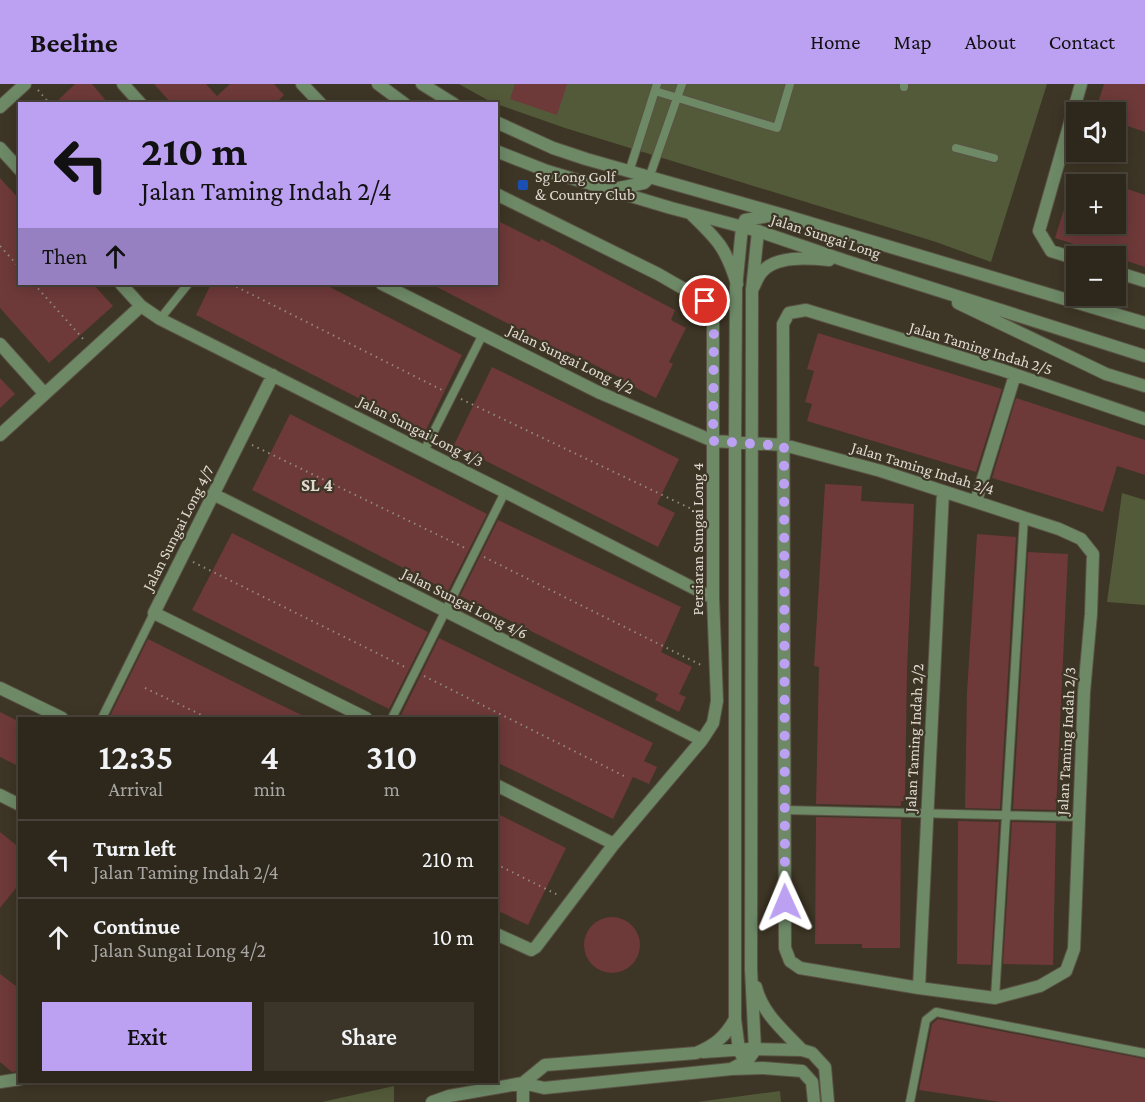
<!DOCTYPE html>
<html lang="en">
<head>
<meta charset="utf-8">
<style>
	body { margin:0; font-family:"Crimson Pro",serif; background:#3a3429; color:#f1f3f6; height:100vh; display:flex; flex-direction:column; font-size:22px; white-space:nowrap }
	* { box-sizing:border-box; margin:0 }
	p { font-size:20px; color:#a7a6a3 }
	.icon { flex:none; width:33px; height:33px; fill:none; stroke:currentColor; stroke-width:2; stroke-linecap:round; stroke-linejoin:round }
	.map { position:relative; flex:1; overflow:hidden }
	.details { position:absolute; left:18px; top:633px; width:480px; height:366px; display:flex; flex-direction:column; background:#2e281c; border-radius:0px; box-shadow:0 3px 15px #0003,0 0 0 2px #49443b }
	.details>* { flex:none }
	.banner { position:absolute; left:18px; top:18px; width:480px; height:183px; border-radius:0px; box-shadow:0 3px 15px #0003,0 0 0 2px #49443b; background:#bca0f2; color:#111; overflow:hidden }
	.buttons { position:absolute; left:1066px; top:18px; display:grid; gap:12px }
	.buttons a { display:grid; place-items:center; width:60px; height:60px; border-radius:0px; background:#2e281c; box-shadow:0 3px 15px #0003,0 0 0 2px #49443b; font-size:30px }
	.pin { position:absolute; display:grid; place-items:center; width:51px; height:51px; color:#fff; margin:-26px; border:3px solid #fff; border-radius:50%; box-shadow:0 2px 6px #0007 }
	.me { position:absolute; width:66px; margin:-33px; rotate:359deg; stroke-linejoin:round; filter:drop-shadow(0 0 4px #0008) }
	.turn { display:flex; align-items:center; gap:21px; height:126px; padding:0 24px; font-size:27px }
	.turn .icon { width:78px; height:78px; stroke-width:2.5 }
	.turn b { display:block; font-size:42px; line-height:51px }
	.then { display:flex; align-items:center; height:57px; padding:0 24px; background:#0003; gap:12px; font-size:22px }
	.eta { display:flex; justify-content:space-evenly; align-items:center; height:102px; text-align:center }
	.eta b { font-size:36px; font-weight:600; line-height:42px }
	.cta { display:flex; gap:12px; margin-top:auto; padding:12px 24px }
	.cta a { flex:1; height:69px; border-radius:0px; background:#bca0f2; color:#111; font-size:24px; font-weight:600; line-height:69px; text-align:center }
	.cta a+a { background:#3a3429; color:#f1f3f6 }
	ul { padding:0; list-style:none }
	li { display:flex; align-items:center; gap:18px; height:78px; padding:0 24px; border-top:2px solid #49443b }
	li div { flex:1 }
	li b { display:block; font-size:22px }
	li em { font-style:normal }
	header { display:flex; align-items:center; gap:36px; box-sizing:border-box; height:84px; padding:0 30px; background:#bca0f2; color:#111 }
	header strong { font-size:28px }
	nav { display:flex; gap:33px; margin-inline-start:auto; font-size:21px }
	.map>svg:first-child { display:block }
	.green { fill:#535a39 }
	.building { fill:#6e3939 }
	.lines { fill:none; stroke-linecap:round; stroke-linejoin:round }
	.service-casing { stroke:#5a5344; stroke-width:10 }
	.minor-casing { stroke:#5a5344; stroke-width:14 }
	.tertiary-casing { stroke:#5a5344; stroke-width:14 }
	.path { stroke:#918a7d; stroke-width:2; stroke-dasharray:1.5 4.5; stroke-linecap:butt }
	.service { stroke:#6d8966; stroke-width:8 }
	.minor { stroke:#6d8966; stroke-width:12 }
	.tertiary { stroke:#6d8966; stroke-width:12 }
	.route { stroke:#bca0f2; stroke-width:10; stroke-dasharray:0 18 }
	.transit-dot { fill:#1a4fb4; stroke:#3d3525; stroke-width:2 }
	.labels { text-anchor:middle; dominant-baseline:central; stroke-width:4.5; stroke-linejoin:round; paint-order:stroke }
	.poi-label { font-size:16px; fill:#e0dad1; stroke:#3d3525; text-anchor:start }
	.street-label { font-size:16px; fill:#e0dad1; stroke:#3d3525 }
	.neighbourhood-label { font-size:18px; font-weight:bold; fill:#e0dad1; stroke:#3d3525 }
</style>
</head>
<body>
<header>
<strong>Beeline</strong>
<nav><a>Home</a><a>Map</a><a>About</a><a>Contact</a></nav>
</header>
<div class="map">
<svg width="1145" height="1018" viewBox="0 0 1145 1018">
	<rect width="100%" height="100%" fill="#3d3525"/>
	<path class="green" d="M459,0H1047L991,178L936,158L565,44L491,18Z
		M1122,409L1145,416V521L1107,518Z
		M394,1002V1018H322Z
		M780,1007L781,1018H697Z"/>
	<path class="building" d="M75,0H92L109,20H54Z
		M154,0H206L217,12L230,0H274L284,11L275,20H172Z
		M515,0H567L557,31L510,15Z
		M1104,0H1145V48L1116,38V28H1095Z
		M1074,93H1077V140H1116V101L1145,111V183L1055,154Z
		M0,94L20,116V200H93L113,222L49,279L0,224Z
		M496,136L540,158L541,155L675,226L671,236L686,244L669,278L673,280L656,314L618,295L619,293L566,267L565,269L431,200H496Z
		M211,200H324L462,271L425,348L196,231Z
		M818,249L1002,305L976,388L807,337L812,320L805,318L814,287L807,285Z
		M492,283L679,375L657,420L675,429L658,463L454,361Z
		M0,294L15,310L0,324Z
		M1016,314L1145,356V391L1117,382L1103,428L992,394Z
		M290,330L487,430L448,507L252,406Z
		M825,400L862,402L861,417L914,420L907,587L905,717H901V722L816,720L819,583L814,582Z
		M498,436L681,523L661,568L692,583L679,610L686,613L679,628L655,616L658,610L460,512Z
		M232,449L428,548L389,625L192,526Z
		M977,450L1016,453L1000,725L965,724L967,608Z
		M1028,468L1068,470L1056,726L1013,725Z
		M439,554L653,659L644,677L657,683L649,700L633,693L613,735L496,678V634H408L401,631Z
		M148,555L262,612L308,634H109Z
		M0,628L20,638V683L0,673Z
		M496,729L566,764L528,841L496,826Z
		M816,733L901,735L900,864H862V860H815Z
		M958,737L999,738L991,881L957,880Z
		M1012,738L1056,739L1053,881L1003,880Z
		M0,748L20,764V799L0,824Z
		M584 861a28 28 0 1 1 56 0a28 28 0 1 1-56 0Z
		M0,890L20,905V987L12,988L0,978Z
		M938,935L1145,975V1018H1000L919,1006L932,940Z"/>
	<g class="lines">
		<g class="service-casing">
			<path id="service" d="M904,0V3
				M655,7L777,44L790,0
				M956,64L994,74
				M629,88L657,0
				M649,94L682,0
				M160,235L188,200
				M424,367L483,250
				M102,634L154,529
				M392,634L505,408
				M784,726L1078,733
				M995,914L1024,433
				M910,1018L926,936L936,928L1145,969"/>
		</g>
		<g class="minor-casing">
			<path id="minor" d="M123,0L141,20
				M302,0L321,20
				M0,23L25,0
				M0,64L20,86
				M496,110L658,190L705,217L711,223L713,232V514L717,617L713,639L702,656L614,760L536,863L531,866L527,864L496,850
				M1077,175L1051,167L1039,147L1081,0
				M1116,188L1145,197
				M121,200L141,222L160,235L515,413L713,514
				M382,200L598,308L713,357L784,361L881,387L1059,445L1081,455L1093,470L1091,530L1084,608L1074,865L1066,887L1040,902L995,914L919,904L800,884L790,877L785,864C784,656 784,448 783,240L789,229L806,226L1002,286L1145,335
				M0,260L44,309
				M273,291L154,529L366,634
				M0,351L141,222
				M213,410L702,656
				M976,417L1015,291
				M0,604L62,634
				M496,701L614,760
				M0,711L20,721
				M756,903C762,929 784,947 802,966
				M919,904L943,407
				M735,935L739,966L742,972
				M703,968L749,965L802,966L812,969L825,983L828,1018
				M731,985L748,976L755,966L751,885L752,206L758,147
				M0,998L20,995
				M523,999L545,981L696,969C715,961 725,953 735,935V358L736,204L742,143
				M523,999V1018
				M432,1018L449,1012L523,999L544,1004L731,985L763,984L802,987L812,998L814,1018"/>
		</g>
		<g class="tertiary-casing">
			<path id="tertiary" d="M378,0L405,20
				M422,0L454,20
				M496,38L553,64L586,75L780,130L1145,239
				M496,67L547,87L671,124L758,147L849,178L1145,272
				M614,105L644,99L649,94
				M691,130C718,156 726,164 737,200
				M742,143L745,136L775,131
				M752,206C755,201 757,194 761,189C775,171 809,174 829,176
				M958,219L1106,290L1145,302"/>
		</g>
		<path class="path" d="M38,6L50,20
			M0,162L20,184
			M34,200L85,257
			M231,200L442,306
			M461,315L700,429
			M252,361L465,464
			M484,473L701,581
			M193,478L405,583
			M424,592L628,694
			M145,604L208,634
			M496,780L558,811"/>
		<use href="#service" class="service"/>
		<use href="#minor" class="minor"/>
		<use href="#tertiary" class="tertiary"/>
	</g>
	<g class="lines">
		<path class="route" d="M705,217L711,223L714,232L713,357L784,362L785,818"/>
	</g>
	<rect class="transit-dot" x="517" y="95" width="12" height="12" rx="3"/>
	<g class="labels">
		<g class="poi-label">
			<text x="535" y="92">Sg Long Golf<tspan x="535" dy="18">&amp; Country Club</tspan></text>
		</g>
		<g class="street-label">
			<text transform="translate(826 152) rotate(18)">Jalan Sungai Long</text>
			<text transform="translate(981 264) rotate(17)">Jalan Taming Indah 2/5</text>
			<text transform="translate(571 275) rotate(26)">Jalan Sungai Long 4/2</text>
			<text transform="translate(421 347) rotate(27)">Jalan Sungai Long 4/3</text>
			<text transform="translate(923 384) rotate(17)">Jalan Taming Indah 2/4</text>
			<text transform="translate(178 444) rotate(-63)">Jalan Sungai Long 4/7</text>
			<text transform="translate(697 455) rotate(-90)">Persiaran Sungai Long 4</text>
			<text transform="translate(465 519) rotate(27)">Jalan Sungai Long 4/6</text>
			<text transform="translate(914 654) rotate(-87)">Jalan Taming Indah 2/2</text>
			<text transform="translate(1066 657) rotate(-87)">Jalan Taming Indah 2/3</text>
		</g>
		<g class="neighbourhood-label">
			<text x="317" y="401">SL 4</text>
		</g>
	</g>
</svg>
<div class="buttons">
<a><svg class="icon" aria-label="sound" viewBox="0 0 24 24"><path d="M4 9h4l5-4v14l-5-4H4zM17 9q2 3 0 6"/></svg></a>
<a>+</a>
<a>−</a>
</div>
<div class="pin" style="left:705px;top:217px;background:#d93025"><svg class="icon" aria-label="arrive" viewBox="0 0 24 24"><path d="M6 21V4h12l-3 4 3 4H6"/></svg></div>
<svg class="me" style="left:785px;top:818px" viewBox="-20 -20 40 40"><path d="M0-17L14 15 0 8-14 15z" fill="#bca0f2" stroke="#fff" stroke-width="4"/></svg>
<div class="banner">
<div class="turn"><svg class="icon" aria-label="left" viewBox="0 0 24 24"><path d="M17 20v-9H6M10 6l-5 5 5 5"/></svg><div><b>210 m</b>Jalan Taming Indah 2/4</div></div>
<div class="then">Then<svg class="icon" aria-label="ahead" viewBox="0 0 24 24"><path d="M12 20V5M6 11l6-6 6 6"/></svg></div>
</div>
<section class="details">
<div class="eta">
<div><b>12:35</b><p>Arrival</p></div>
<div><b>4</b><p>min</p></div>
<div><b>310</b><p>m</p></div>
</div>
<ul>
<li><svg class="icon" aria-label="left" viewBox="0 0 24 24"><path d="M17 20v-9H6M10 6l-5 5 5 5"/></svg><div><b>Turn left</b><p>Jalan Taming Indah 2/4</p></div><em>210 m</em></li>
<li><svg class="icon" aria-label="ahead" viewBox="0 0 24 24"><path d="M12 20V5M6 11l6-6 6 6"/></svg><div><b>Continue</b><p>Jalan Sungai Long 4/2</p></div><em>10 m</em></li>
</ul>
<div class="cta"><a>Exit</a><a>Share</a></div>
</section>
</div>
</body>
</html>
